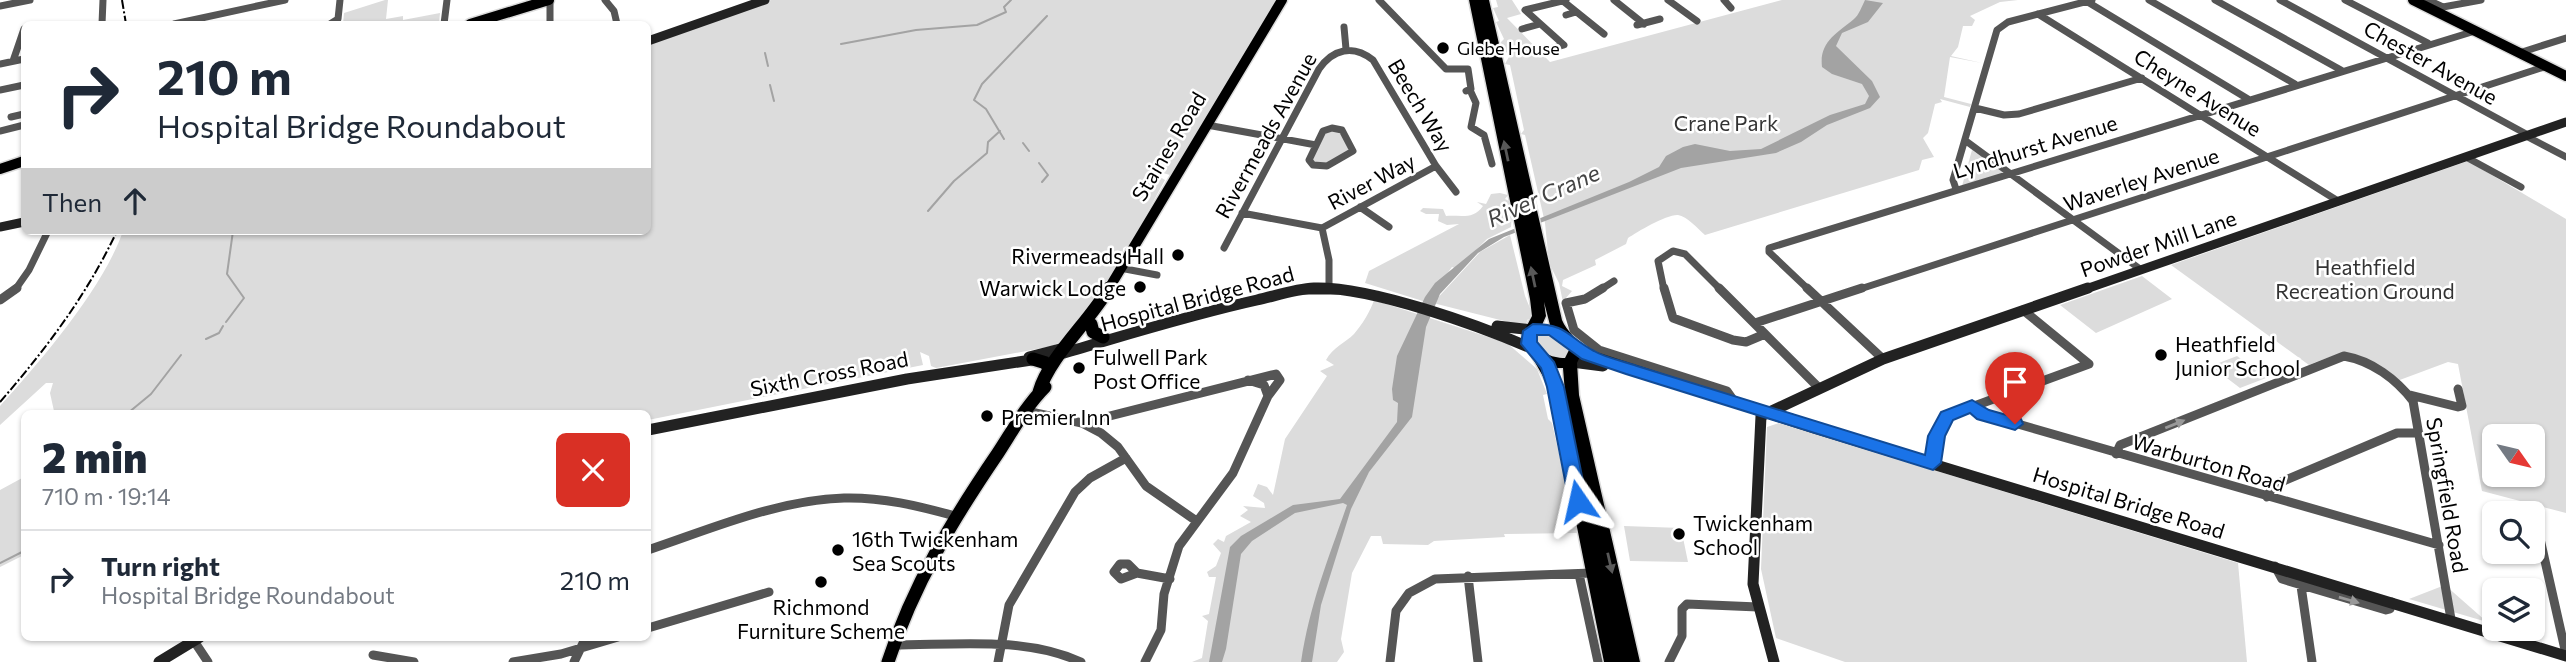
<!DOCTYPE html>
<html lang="en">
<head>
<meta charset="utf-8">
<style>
	body { margin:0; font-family:Commissioner,sans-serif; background:#f6f6f7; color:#1f2937; height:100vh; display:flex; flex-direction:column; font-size:26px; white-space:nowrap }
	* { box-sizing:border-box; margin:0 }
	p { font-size:23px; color:#747a83 }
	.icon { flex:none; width:38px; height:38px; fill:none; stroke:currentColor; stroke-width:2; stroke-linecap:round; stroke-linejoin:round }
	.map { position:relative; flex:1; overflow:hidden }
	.details { position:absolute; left:21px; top:410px; width:630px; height:231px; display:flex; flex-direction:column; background:#fff; border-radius:10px; box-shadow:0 2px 5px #0004 }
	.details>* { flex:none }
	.guide { position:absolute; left:21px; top:21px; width:630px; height:214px; border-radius:10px; box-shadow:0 2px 5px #0004; background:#fff; color:#1f2937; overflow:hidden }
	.needle { width:46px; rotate:124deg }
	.buttons { position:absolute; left:2482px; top:424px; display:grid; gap:14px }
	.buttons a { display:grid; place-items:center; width:63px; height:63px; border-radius:10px; background:#fff; box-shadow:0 2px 5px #0004; font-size:35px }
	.pin { position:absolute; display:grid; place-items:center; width:60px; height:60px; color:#fff; margin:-72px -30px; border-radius:50% 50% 50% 0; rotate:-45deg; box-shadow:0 0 7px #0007 }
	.pin .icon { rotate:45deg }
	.me { position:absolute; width:77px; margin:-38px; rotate:349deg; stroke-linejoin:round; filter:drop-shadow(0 0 5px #0008) }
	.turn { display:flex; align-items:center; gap:24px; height:147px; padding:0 21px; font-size:32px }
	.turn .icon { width:91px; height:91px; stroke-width:2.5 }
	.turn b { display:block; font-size:49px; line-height:60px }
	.then { display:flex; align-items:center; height:66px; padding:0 21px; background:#0003; gap:14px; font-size:26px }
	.round { display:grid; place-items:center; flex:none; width:74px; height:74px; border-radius:10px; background:#f6f6f7 }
	.overview { display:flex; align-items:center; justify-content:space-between; height:119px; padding:0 21px }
	h1 { font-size:42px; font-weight:800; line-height:52px }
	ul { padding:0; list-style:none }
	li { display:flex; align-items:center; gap:21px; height:98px; padding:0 21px; border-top:2px solid #e0e1e3 }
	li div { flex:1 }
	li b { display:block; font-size:26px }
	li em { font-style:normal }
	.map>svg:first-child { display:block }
	.green { fill:#dcdcdc; fill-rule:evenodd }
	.water { fill:#a3a3a3 }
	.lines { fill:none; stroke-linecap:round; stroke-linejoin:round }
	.stream { stroke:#a3a3a3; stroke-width:2 }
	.primary-far1-casing { stroke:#dbdbdb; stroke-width:13 }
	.primary-casing { stroke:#dbdbdb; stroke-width:16 }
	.highway-casing { stroke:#dbdbdb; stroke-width:3 }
	.street-far1 { stroke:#555; stroke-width:7 }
	.street { stroke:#555; stroke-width:9 }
	.secondary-far1 { stroke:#222; stroke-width:9 }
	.secondary { stroke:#222; stroke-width:11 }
	.primary-far1 { stroke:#000; stroke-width:10 }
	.primary { stroke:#000; stroke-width:13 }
	.highway { fill:#000; fill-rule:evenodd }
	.rail { stroke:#000; stroke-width:2; stroke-dasharray:9 2.5 2 2.5; stroke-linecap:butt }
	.oneway { fill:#595959 }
	.oneway2 { fill:#999 }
	.route { fill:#1a73e8; stroke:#114b97; stroke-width:2 }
	.poi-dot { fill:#000; stroke:#fff; stroke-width:2.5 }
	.labels { text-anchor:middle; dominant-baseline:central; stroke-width:5; stroke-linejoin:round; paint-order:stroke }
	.far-poi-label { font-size:18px; fill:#000; stroke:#fff; text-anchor:start }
	.street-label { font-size:21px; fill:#000; stroke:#fff }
	.park-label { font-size:21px; fill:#333; stroke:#fff }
	.poi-label { font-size:21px; fill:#000; stroke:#fff; text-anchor:start }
	.water-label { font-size:23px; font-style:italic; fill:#444; stroke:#fff }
</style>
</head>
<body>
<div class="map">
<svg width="2566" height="662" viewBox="0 0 2566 662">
	<rect width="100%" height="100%" fill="#fff"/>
	<path class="green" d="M385,0H388L386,19L403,16V20L440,13L439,24H343L344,13Z
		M771,0H1278L1170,175L1163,173L1160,177L1165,180L1130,244L1123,248C1124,263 1084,320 1072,334C1067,340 1059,342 1053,346L936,368L931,366L929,356L920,352L923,365L648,420V413H58L54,411L50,393L53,383H46L0,425V406C40,362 104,287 123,231H648V43Z
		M1496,0H1512L1521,14L1507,18L1550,62L1782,0H2018L2000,2L1970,16L1975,20L1972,26H1963L1958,47L1951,56L1982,63L1950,57L1944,97L1971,104L1970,107L1940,99L1942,102L1935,104L1928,133L1923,138L1934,157L1922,160L1919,170L1705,235C1698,229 1687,216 1678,215C1667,214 1637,232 1628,238L1626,244L1595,260L1596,265L1563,280L1562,286L1572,291L1566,298V317L1559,283L1549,263L1545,223L1525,135L1521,134L1524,130L1510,65L1505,64L1510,55L1502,49L1501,42L1504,39L1496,22L1499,21L1493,8L1498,7Z
		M1337,128L1353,148L1327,166L1309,162L1323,131Z
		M1972,150L2005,173L1962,186Z
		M2468,161L2566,219V513L2482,491L2458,364L2448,362L2397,381C2356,353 2358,344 2309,365L2171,265ZM2494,436H2532V474H2494Z
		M1500,193L1508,195L1505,199L1513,203L1511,227L1487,239L1457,269L1452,267L1426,302L1365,283L1369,271L1459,224L1447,225L1438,221L1439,214H1426L1420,211L1423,208L1443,209L1446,216C1462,215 1473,220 1483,206L1477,202L1486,204L1491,194Z
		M1510,235L1525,296L1534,318L1528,319L1526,324H1516L1433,303L1480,252Z
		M2142,276L2172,299L2096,333L2060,305Z
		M1374,300L1507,343L1537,369L1547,394L1543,395L1548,419L1552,423L1577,533L1504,534L1505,537L1434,541L1428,545L1383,544L1381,536H1371L1352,573L1341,639L1344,652L1337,662H1192L1202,658L1208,621L1202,616L1209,614L1216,577H1209L1207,572L1216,566L1221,553L1213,544L1218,539L1224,542L1226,536L1251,522L1240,516L1248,510L1243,506L1265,508L1264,503L1253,496L1258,484L1267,487L1273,495L1285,439L1327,376L1320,371L1334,365L1326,360C1333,347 1345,343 1354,334C1362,325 1371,310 1374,300Z
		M1538,333C1553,336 1568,338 1569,356L1562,360L1543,352L1538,345Z
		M2237,356L2266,378L2240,388L2211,366Z
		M1779,423L2238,563L2247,662H1845L1776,638L1761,569L1767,427Z
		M24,477V555L0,567V490Z
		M1624,526L1681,528L1688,562L1630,561Z
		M2445,585L2487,622L2409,599Z"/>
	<path class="water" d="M1865,0L1883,3L1868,22L1842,33L1836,46L1872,81L1880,97L1870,108L1827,125L1801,142L1776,153L1681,168L1504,237L1478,253L1440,294L1426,327L1412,417L1369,472L1351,509L1321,605L1312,662H1301C1310,603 1328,560 1347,505L1343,503L1295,513L1252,541L1241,554L1226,649L1222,662H1209L1230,547L1241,536L1293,505L1340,499L1397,422L1398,403L1393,400L1392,389L1397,356L1425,297L1435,283L1489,239L1629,182L1659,167L1666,156L1683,147L1695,144L1730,151L1761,149L1830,115L1865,104L1869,96L1862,84L1832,74L1822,67C1819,42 1837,33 1854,19C1859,15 1862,6 1865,0Z"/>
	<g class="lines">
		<path class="stream" d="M841,44L916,30L977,25L1006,12L1004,7L1011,0
			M765,53L768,66
			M770,85L774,101
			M1004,139L986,109L974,100L982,84L1047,16
			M1023,143L1029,151
			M1039,163L1048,175L1042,182
			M928,211L954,181L987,153L988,142L1000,131
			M226,322L244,298L227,274L233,231
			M206,339L219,333L223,326
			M128,413L151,394L181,355
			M0,563L24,551"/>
		<g class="primary-far1-casing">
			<path id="primary-far1" d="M2413,0L2566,76
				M470,24L549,0
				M0,169L24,161
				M1108,290L1282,0"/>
		</g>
		<g class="primary-casing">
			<path id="primary" d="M1091,324L1093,332L1103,337
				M1033,359L1046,363L1049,370
				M1039,392C1049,357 1089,322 1109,288
				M888,662C913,585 953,519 998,453C1013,430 1026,406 1045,387"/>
		</g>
		<g class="highway-casing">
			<path id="highway" d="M1469,0H1489L1562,320C1567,332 1577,338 1583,350L1577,363L1579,395L1640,662H1622L1588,503L1622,662H1604L1549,387L1523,341L1522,335L1532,316L1530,299ZM1544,302L1550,325H1542L1546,316ZM1537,334C1551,334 1562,337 1569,350L1565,358C1550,358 1535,351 1537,334ZM1554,368H1563L1565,393Z"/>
		</g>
		<path class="street-far1" d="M550,0V24
			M605,0L614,11L617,24
			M1379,0L1446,69H1468L1471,89L1466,91
			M1614,0L1644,24
			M1668,0L1697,21
			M1724,0L1731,8
			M2149,0L2295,84
			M2215,0L2341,70
			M2280,0L2528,135
			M2345,0L2428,43
			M2428,0L2443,7
			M1563,1L1604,34
			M2086,1L2248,99
			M0,6L30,0
			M2432,9L2481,0
			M2038,14L2338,201
			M1566,15L1576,12
			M102,24L103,0
			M174,24L285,0
			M330,24L338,19L340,0
			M444,24L447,0
			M1637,25L1660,19
			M1344,27L1346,49
			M1522,29L1540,24
			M1546,50L1564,45L1525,10L1566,0
			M2519,53L2566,38
			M13,61L24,29
			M0,64L24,59
			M0,90L24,85
			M1470,90L1476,103L1471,127L1484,135L1492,164
			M1975,108L2004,115L2019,114L2142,78
			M11,117L24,114
			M1207,125L1316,145
			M1332,128L1342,130L1353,151L1327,166L1313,165L1309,160L1323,131Z
			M0,131L24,125
			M2526,136L2566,157
			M1966,141L2140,269
			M2466,157L2521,187
			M1956,189L1953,180L1997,30L2008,22L2092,0
			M1360,207L1389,227
			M1242,213L1322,228
			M1322,228L1436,166
			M1322,228L1329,260V283
			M1224,248L1319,69C1333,49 1353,44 1373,60L1436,166L1456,192
			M1120,268L1157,275
			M15,290L29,270L48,231
			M1600,290L1614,281
			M1664,290L1658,261L1673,251L1685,254L1721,290
			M1809,290L1769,252V248L2475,31
			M1857,290L2544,67"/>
		<path class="street" d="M1603,288L1585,299L1566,303L1574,330L1599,350L1727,391L1734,401
			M1664,288L1673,318L1733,340L1746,342L1765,334
			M1719,288L1765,334
			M1807,288L1883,359
			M0,300L17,288
			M2023,310L2089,364
			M1755,323L1862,288
			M1765,334L1817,386
			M2410,395L2458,407L2462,406L2458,389
			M1972,406L1983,414L2439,545
			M1026,411L1082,423L1101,433L1118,447L1146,486L1195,520
			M1082,423L1276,374L1280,380L1268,396
			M2116,454L2120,445L2344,356C2372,361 2396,379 2413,401L2451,619
			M1933,463L1936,436L1947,416L2089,364
			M2267,497L2274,485L2397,433H2419
			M2538,530L2566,654
			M648,550C711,529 777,500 844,498C882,497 919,506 955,516
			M1120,564H1128L1137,573L1121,579L1114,572Z
			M2275,566L2282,579L2386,610L2390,609L2392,602
			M1137,573L1170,579
			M1579,574L1598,662
			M1468,576L1478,662
			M2301,586L2312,662
			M648,628L769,592
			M194,641L208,662
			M893,645C955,645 1024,636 1081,662
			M373,655L414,662
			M513,662L561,654L618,637
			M574,662L586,637
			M998,662L1009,605L1075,492L1090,478L1126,458
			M1145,662L1161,630L1164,594L1179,546L1233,473L1268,396L1264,385L1248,380
			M1390,662L1396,611L1409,593L1435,579L1592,573
			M1669,662L1682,636V609L1687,604L1758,607"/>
		<path class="secondary-far1" d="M648,41L765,0
			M0,227L24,222
			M1304,290H1343
			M2083,290L2566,122"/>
		<path class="secondary" d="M1497,326L1532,330
			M1575,345L1588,355L1814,428L2566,656
			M1057,355C1123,336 1189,315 1257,300C1275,296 1295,289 1314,288C1370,286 1481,326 1533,349
			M1029,357L1064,348
			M1572,362L1603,366
			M648,430L907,379L1038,359
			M159,662L200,637
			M1774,662L1753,584L1761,416L1883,359L2088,288"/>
		<use href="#primary-far1" class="primary-far1"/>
		<use href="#primary" class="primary"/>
		<use href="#highway" class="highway"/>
		<path class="rail" d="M122,0L126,24
			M0,402C46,349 87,295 117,231"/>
	</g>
	<defs><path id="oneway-solid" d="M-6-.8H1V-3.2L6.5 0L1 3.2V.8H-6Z" transform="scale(1.75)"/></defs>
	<g class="oneway">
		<use href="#oneway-solid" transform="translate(1506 151) rotate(-102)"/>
		<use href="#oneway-solid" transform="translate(1533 277) rotate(-102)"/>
		<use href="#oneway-solid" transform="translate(1610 563) rotate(77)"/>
	</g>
	<g class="oneway2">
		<use href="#oneway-solid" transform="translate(2175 424) rotate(-22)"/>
		<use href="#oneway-solid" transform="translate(2349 600) rotate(16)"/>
	</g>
	<path class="route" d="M1533,324C1567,324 1568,337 1594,351C1606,358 1623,361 1637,366L1925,455L1928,436L1941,412L1972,400L1989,410L2021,419L2023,424L2015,430L1977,419L1970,413L1953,420L1945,436L1941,463L1933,470L1626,374L1582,359L1549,335H1537V342L1554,362L1564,387L1587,501L1578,508L1569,501L1547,387L1541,368L1521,344L1523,331Z"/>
	<g class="poi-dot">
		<circle cx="1443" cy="48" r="7"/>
		<circle cx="1178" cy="255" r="7"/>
		<circle cx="1140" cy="287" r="7"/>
		<circle cx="2161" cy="355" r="7"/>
		<circle cx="1079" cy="368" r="7"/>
		<circle cx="987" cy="416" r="7"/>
		<circle cx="1679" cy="534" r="7"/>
		<circle cx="838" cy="550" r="7"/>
		<circle cx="821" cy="582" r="7"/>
	</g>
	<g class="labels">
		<g class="far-poi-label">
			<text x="1457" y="48">Glebe House</text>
		</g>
		<g class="street-label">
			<text transform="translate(2431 62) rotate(29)">Chester Avenue</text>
			<text transform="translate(2198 92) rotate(32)">Cheyne Avenue</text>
			<text transform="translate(1421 105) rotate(59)">Beech Way</text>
			<text transform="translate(1265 135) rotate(-61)">Rivermeads Avenue</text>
			<text transform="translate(1168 146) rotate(-59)">Staines Road</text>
			<text transform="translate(2035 146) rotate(-17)">Lyndhurst Avenue</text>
			<text transform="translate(2141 179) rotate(-18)">Waverley Avenue</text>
			<text transform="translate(1371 181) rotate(-28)">River Way</text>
			<text transform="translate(2158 243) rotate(-19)">Powder Mill Lane</text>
			<text transform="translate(1197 298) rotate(-15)">Hospital Bridge Road</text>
			<text transform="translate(829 373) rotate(-11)">Sixth Cross Road</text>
			<text transform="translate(2209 462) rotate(16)">Warburton Road</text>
			<text transform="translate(2448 495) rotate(80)">Springfield Road</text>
			<text transform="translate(2129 502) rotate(17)">Hospital Bridge Road</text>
		</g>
		<g class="park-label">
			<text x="1726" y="122">Crane Park</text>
			<text x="2365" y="266">Heathfield<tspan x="2365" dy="24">Recreation Ground</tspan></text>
		</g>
		<g class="poi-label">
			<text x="1164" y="255" text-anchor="end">Rivermeads Hall</text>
			<text x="1126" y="287" text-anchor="end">Warwick Lodge</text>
			<text x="2175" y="343">Heathfield<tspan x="2175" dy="24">Junior School</tspan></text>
			<text x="1093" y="356">Fulwell Park<tspan x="1093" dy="24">Post Office</tspan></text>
			<text x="1001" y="416">Premier Inn</text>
			<text x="1693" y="522">Twickenham<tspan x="1693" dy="24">School</tspan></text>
			<text x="852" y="538">16th Twickenham<tspan x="852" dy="24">Sea Scouts</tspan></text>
			<text x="821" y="606" text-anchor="middle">Richmond<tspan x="821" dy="24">Furniture Scheme</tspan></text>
		</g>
		<g class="water-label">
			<text transform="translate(1543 195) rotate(-24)">River Crane</text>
		</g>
	</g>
</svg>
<div class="buttons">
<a><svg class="needle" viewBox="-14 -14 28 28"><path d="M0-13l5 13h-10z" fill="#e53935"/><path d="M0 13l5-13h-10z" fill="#747a83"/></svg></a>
<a><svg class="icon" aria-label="search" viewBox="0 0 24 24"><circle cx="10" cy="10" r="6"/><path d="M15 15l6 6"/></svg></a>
<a><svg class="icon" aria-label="layers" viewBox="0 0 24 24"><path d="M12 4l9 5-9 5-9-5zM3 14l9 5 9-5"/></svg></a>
</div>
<div class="pin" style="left:2015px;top:424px;background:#d93025"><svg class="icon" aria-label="arrive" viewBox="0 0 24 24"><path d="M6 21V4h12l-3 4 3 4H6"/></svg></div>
<svg class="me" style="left:1578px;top:501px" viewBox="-20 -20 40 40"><path d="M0-17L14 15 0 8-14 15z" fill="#1a73e8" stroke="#fff" stroke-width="4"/></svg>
<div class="guide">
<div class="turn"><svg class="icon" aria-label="right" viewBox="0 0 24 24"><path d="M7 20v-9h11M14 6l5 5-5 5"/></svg><div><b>210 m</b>Hospital Bridge Roundabout</div></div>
<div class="then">Then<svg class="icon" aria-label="ahead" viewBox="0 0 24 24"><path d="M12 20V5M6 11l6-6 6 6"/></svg></div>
</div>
<section class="details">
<div class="overview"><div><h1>2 min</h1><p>710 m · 19:14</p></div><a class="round" style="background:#d93025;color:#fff"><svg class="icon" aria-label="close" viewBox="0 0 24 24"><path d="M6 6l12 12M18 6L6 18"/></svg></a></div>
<ul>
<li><svg class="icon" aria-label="right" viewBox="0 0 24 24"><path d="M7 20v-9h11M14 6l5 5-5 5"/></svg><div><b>Turn right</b><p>Hospital Bridge Roundabout</p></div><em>210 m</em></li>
</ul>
</section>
</div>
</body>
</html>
